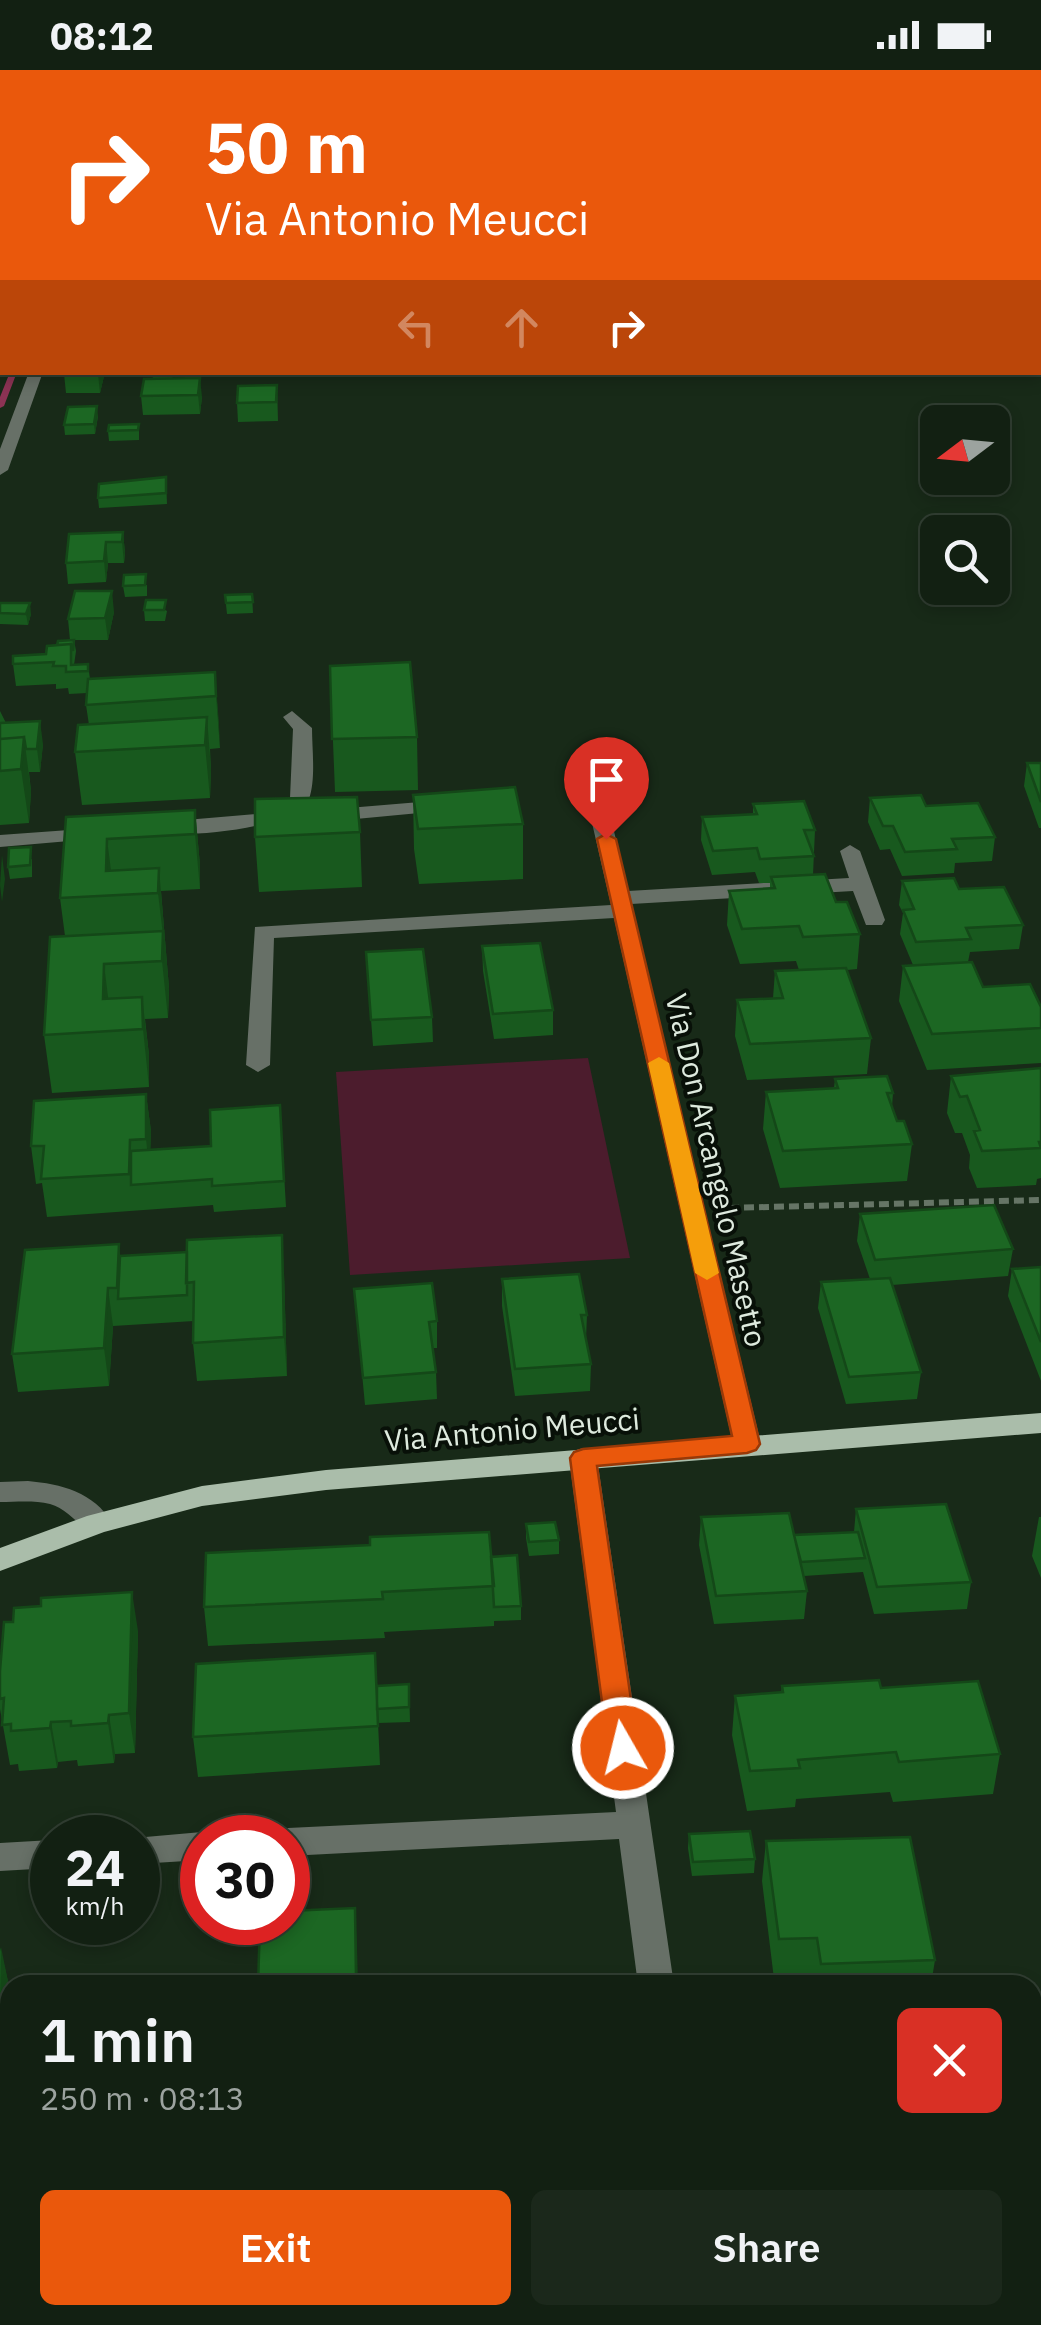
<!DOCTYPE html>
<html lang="en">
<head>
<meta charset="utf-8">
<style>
	body { margin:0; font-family:"IBM Plex Sans",sans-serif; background:#1b281b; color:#f1f3f6; height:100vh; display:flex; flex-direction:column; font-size:38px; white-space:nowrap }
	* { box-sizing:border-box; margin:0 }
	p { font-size:32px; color:#9ca39f }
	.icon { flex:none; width:55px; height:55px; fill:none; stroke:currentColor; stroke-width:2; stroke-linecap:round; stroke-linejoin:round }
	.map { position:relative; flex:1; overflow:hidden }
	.details { position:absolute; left:0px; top:1905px; width:1042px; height:350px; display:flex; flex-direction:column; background:#122012; border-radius:30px 30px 0 0; box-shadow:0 5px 15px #0003,0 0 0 2px #313e32 }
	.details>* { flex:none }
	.hud { position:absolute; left:0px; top:0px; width:1042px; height:305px; box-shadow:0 5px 15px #0003,0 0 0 2px #313e32; background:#ea580c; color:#fff; overflow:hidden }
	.needle { width:65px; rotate:254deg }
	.tools { position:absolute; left:920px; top:335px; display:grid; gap:20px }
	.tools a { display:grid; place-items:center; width:90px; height:90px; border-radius:15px; background:#122012; box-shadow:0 5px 15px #0003,0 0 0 2px #313e32; font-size:50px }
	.speed { position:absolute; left:30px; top:1745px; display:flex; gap:20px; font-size:50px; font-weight:700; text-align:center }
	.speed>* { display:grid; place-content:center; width:130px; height:130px; border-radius:50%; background:#122012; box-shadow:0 5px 15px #0003,0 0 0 2px #313e32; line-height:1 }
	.speed small { font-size:25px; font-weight:400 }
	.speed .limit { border:15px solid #d22; background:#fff; color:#111 }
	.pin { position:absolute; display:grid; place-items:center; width:85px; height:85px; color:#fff; margin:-102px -42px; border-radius:50% 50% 50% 0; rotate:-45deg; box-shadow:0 0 10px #0007 }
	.pin .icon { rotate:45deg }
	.me { position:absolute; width:110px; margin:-55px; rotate:352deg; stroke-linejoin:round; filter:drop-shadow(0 0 8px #0008) }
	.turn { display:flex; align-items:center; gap:35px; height:210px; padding:0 40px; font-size:45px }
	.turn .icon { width:130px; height:130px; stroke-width:2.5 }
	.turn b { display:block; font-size:70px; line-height:85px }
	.lanes { display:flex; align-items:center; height:95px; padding:0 40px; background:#0003; justify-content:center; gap:50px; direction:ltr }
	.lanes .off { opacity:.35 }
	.round { display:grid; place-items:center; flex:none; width:105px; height:105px; border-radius:15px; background:#1b281b }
	.summary { display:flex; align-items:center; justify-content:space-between; height:170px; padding:0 40px }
	h1 { font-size:60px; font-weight:600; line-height:75px }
	.cta { display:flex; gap:20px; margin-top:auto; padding:20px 40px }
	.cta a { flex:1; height:115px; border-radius:15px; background:#ea580c; color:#fff; font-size:40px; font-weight:600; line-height:115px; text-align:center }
	.cta a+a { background:#1b281b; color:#f1f3f6 }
	.status { display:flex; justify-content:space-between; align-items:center; height:70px; padding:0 50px; background:#122012; direction:ltr }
	.status svg { height:28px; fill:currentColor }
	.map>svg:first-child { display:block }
	.green { fill:#4c1c2d }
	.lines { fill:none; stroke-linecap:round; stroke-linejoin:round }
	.stream { fill:#8c3354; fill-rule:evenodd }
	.path { stroke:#667566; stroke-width:6; stroke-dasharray:10 5; stroke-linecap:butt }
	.minor { fill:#677067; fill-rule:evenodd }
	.major { fill:#aabdaa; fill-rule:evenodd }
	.wall { fill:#18591e }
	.shaded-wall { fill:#144818 }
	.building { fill:#1c6723; stroke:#144818; stroke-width:2.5 }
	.route { fill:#ea580c; stroke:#983908; stroke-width:2.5 }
	.slow { fill:#f59e0b }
	.labels { text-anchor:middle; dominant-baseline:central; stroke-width:8; stroke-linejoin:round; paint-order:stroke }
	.street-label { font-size:30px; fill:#deeade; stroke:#081008 }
</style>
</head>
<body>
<div class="status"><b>08:12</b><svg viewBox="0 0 49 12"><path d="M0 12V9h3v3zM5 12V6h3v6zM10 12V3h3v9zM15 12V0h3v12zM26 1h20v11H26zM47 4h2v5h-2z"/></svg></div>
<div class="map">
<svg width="1041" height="2255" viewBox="0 0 1041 2255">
	<rect width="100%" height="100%" fill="#182a18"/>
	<path class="green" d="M588,988L630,1188L350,1205L336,1002Z"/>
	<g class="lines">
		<path class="stream" d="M0,238H2V242H0Z
			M10,302H17L4,336L0,338V327Z"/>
		<path class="path" d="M729,1138L1041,1130"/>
		<path class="minor" d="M946,0H1041V5L945,2Z
			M0,228H2V236H0Z
			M29,302H43L8,400L0,405V379Z
			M292,641L312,658C312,679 316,709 309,729C299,758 183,769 155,762V754L162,752L257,744L285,736L290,728L293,659L283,647Z
			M444,730L451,732V740L324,752L314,746L324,740Z
			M599,734L609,740L628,821L849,808L840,781L850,775L860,781L885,850L882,855H866L853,821L631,834L761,1374L757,1381H737L733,1374L614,848L274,868L270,995L258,1002L246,995L255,857L611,835L589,740Z
			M97,758L104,760V768L0,777V765Z
			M583,1378L593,1381L597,1388L674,1915H638L619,1769L288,1786V1768H274L288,1758L616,1742L569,1388L573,1381Z
			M28,1411C61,1414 94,1422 112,1453L107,1460C83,1468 73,1440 50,1434C34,1430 16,1432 0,1432V1412Z
			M202,1762L214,1768H202V1790L138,1794V1768H134Z
			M52,1770V1798L0,1801V1773Z
			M1032,2009H1041V2043H1032Z"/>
		<path class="major" d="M1041,1343V1363L326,1420L202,1436L104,1462L0,1501V1478L87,1446L202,1416L326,1400Z"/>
	</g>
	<path class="wall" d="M735,0H800V2H735Z
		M2,175V220H0V183Z
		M105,302L100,323H66L64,304Z
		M152,302H174L172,309L202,327L200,344L143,345L141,326L153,309Z
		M277,315L278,351L238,352L237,333Z
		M98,346L95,364L65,365L64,355Z
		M139,354V370L109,371L108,361Z
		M166,407L167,434L99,438L98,428Z
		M123,462L125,483L124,493H108L106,512L68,514L66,493Z
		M147,515V526L125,527L123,516Z
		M252,524L253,543L227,544L225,525Z
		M146,530L167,541L165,551H145L144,540Z
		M0,533L31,544L28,555L0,554Z
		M114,542L108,570H74L76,581L74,595L88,594L90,609L215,602L220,678L210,679L211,700L210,728L82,735L75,682L89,655L86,635L87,623L69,624L68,618L56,619V614L16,616L13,594L46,584L57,575L70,570L68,549Z
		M330,596L417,667L418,720L335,722Z
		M0,641L6,653L43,674L40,702H29L31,721L29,753L0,755Z
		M1027,693H1041V758H1039L1024,716Z
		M413,725L523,754V809L419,814L414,779Z
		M870,728L926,736L995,767L992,791L955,793L954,803L902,806L890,779L880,780L868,752Z
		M753,734L815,760L813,805L860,864L857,899L847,900L871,968L867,1004L747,1010L735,966L737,930L773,928L775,901L799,900L796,891L740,894L727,855L729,821L770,818V813H759L755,802L712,805L701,770L702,747L753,744Z
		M195,740L200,795V819L161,821L169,918L168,948L145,949L149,985V1017L52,1023L44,965L65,866L60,828L66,747Z
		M360,762L362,817L259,822L255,767Z
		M32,789V807L10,809L8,797Z
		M902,811L959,819L1023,855L1019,879L970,882L968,892L983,917L1041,937V993L927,1000L899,931L903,896L913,895L900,864L903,843L899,835Z
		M482,876L553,940V965L494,969L483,901Z
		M366,882L432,947L433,972L373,976Z
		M1041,998V1108L1037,1109L1036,1115L977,1118L969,1098L970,1085L962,1063H955L947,1043L951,1006Z
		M835,1009L893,1023L892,1037L897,1051L912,1074L907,1111L780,1118L763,1059L766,1022L834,1018Z
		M146,1024L151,1061L150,1080L211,1076L280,1035L286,1137L214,1142L213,1135L47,1147L42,1113L36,1114L31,1076Z
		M860,1144L1013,1179L1008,1206L892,1215L921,1302L917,1329L846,1334L818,1238L821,1212L870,1209L857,1171Z
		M119,1174L120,1186L284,1203L287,1306L197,1311L193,1273L194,1251L113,1256L109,1316L18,1322L12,1284Z
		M1041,1197V1311L1008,1226L1012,1199Z
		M502,1209L587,1245L586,1269L591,1294L590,1321L515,1326L502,1236Z
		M354,1219L437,1251V1278H433L436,1302L437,1329L365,1335Z
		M856,1439L971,1512L967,1539L874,1544L863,1502L804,1506L807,1521L804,1549L714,1554L699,1475L701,1447L794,1465L854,1462Z
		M1039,1447H1041V1508L1032,1486Z
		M526,1454L559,1470V1484L529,1486L526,1468Z
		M491,1487L521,1536V1550L494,1551V1556L384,1562L385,1568L208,1576L204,1537Z
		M138,1561L135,1683L115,1684L114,1693L78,1696L77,1690L58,1692L57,1698L19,1701L18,1694L10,1695L0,1639V1601Z
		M409,1614L410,1652L378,1653L380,1695L198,1707L193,1667Z
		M782,1616L881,1618L1000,1684L993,1724L893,1732L890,1722L796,1729L795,1737L747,1741L732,1665L735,1626L781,1623Z
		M689,1764L755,1789L754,1803L692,1806L688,1778Z
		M766,1771L935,1890L931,1915H813L812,1908L774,1909L762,1811Z
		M0,1877L9,1916L5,1962L0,1963Z
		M1032,2135H1041V2255H1029L1027,2245H1032Z
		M480,2245H693L692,2255H480Z
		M785,2245H944L942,2255H786Z"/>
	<path class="shaded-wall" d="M98,302H105L100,323L98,304Z
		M200,308L202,327L200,344L198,325Z
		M97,336L98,346L95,364L94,354Z
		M123,462L125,483L124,493L122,472Z
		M106,472L108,493L106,512L104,491Z
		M112,521L114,542L108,570L105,548Z
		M30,533L31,544L28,555L26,544Z
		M215,602L219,654L220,678L216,626Z
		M207,647L211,700L210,728L205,675Z
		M40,651L43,674L40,702L37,679Z
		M24,667L31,721L29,753L21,699Z
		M195,740L200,795V819L195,764Z
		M107,769L114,824L106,801Z
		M2,785L5,809L2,832L0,815Z
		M159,798L169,918L168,948L162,891L163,865L158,823Z
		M104,894L111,951L103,929Z
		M142,927L149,985V1017L143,959Z
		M146,1024L151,1061L150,1106L146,1069Z
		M282,1165L284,1203L287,1306L284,1267Z
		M108,1218L113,1256L109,1316L104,1278Z
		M132,1522L138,1561L135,1683L129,1643Z
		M109,1645L115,1684L114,1693L108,1653Z
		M51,1652L58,1692L57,1698L50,1658Z
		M355,1838L357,1877L358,1915H356Z
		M1,1877L9,1916L5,1962L0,1941Z
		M28,2245H36L38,2255H27Z
		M297,2245H301V2255H297Z"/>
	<path class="building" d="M912,1H932V2H913Z
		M2,175V192H0V183Z
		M65,302H98L64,304Z
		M200,308L198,325L141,326L144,309Z
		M277,315L276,332L237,333L238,316Z
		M97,336L94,354L64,355L68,337Z
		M139,354L138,360L108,361L109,355Z
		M166,407V423L98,428L99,414Z
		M123,462L122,472H106L104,491L66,493L69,464Z
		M146,504L145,515L123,516L124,505Z
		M75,521H112L105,548L68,549Z
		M252,524L253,532L226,533L225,525Z
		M146,530H166L164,540H144Z
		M0,533H30L26,544L0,543Z
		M74,570L73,581L71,574L57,575L58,571Z
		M71,574V595L88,594V601L66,602V596H53L54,592L13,594V586L46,584L47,576Z
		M410,592L417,667L332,669L330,596Z
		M215,602L216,626L86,635L88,609Z
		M207,647L205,675L75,682L78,655Z
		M40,651L37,679H26L24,667L0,669V653Z
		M24,667L21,699L0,701V669Z
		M1027,693H1041V732Z
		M515,717L523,754L418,759L413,725Z
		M921,725L926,736L978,733L995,767L952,769L957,779L905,782L893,756H883L870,728Z
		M357,727L360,762L255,767V729Z
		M804,731L815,760H804L814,786L760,789L757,778L713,781L702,747L757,744L753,734Z
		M195,740V764L107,769L106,801L159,798L158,823L60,828L66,747Z
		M31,777L30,795L8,797L9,778Z
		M825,804L836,832H847L860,864L803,867L799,856L742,859L729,821L775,818L771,807Z
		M954,808L959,819L1004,817L1023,855L966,858L971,869L916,872L903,840L914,839L902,811Z
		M163,861L162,891L104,894L103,929L142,927L143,959L44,965L50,867Z
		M540,873L553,940L493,944L482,876Z
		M423,879L432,947L371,950L366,882Z
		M972,892L983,917L1030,914L1041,937V958L932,964L903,896Z
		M846,898L871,968L750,974L737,930L783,928L775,901Z
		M1041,998V1072H1039L1041,1078L982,1081L974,1061L980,1060L967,1026L960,1027L951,1006Z
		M887,1006L893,1023H887L897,1051H904L912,1074L783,1081L766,1022L838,1018L835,1009Z
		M146,1024V1069L130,1070L129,1104L41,1109L44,1076H31L34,1031Z
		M280,1035L284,1111L212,1116V1109L131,1115V1081L211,1076L210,1040Z
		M994,1135L1013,1179L875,1190L860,1144Z
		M282,1165L284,1267L193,1273L194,1212L186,1213L187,1170Z
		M119,1174L117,1218H108L104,1278L12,1284L25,1180Z
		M187,1182V1225L118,1229L120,1186Z
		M1041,1197V1272L1012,1199Z
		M579,1204L587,1245H581L591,1294L515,1299L502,1209Z
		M890,1208L921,1302L849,1307L821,1212Z
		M432,1213L437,1251L429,1252L436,1302L363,1308L354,1219Z
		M946,1434L971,1512L877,1517L856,1439Z
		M789,1443L807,1521L716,1526L701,1447Z
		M555,1452L559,1470L529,1472L526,1454Z
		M489,1462L494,1516L382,1522L383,1529L204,1537L206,1483L370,1475V1467Z
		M858,1462L865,1488L801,1492L794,1465Z
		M517,1485L521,1536L494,1537L491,1487Z
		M132,1522L129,1643L109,1645L108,1653L71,1656V1651L51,1652L50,1658L11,1661V1654L2,1655L4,1628L0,1629V1601L4,1552H13L14,1538L41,1536V1528Z
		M375,1583L378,1656L193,1667L196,1594Z
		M879,1610L881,1618L978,1611L1000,1684L899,1692L896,1682L798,1690L800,1698L750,1701L735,1626L783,1622L782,1616Z
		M409,1614V1637L377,1639V1616Z
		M750,1761L755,1789L693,1792L689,1764Z
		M910,1767L935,1890L821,1894L817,1868L779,1869L766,1771Z
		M355,1838L356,1906L390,1904L391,1915H258L260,1852H288V1841Z
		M1032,2135H1041V2217L1033,2218Z
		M10,2221V2245H28L27,2255H0V2222Z
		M1032,2230H1041V2255H1036L1032,2241Z
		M161,2245H297V2255H160Z
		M443,2245H480V2255H444Z
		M480,2245H647V2247L481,2255Z
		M792,2245H885L793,2250Z"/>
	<path class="route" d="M606,764L616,769L760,1374L756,1380L747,1383L597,1396L638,1678L633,1686L623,1689L613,1686L608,1678L570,1388L574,1382L583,1379L732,1366L597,769Z"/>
	<path class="slow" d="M659,987L669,993L719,1203L707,1210L695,1203L648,993Z"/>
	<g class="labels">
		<g class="street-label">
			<text transform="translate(717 1100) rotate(77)">Via Don Arcangelo Masetto</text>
			<text transform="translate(512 1359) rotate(-5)">Via Antonio Meucci</text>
		</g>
	</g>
</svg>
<div class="tools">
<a><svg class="needle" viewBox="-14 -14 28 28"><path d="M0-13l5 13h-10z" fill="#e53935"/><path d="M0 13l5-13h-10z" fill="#9ca39f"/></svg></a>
<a><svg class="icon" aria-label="search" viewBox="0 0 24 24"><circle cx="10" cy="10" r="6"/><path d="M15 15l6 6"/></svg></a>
</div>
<div class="speed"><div>24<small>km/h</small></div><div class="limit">30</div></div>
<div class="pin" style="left:606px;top:769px;background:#d93025"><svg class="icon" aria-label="arrive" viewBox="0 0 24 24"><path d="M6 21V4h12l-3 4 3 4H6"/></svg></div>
<svg class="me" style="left:623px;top:1678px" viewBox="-20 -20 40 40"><circle r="17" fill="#ea580c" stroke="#fff" stroke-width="3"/><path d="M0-11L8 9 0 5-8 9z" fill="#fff"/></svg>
<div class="hud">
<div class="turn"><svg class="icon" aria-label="right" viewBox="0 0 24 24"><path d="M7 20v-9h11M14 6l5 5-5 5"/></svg><div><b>50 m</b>Via Antonio Meucci</div></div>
<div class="lanes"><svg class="icon off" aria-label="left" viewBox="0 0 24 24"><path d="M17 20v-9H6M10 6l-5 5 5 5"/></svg><svg class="icon off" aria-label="ahead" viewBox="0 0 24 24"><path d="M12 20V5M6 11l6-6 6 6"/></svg><svg class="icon" aria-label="right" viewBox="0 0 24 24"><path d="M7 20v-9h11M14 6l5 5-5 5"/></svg></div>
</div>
<section class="details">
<div class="summary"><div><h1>1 min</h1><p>250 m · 08:13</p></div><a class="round" style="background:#d93025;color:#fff"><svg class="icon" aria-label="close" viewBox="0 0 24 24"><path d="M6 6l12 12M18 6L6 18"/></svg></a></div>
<div class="cta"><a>Exit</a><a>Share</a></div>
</section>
</div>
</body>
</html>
